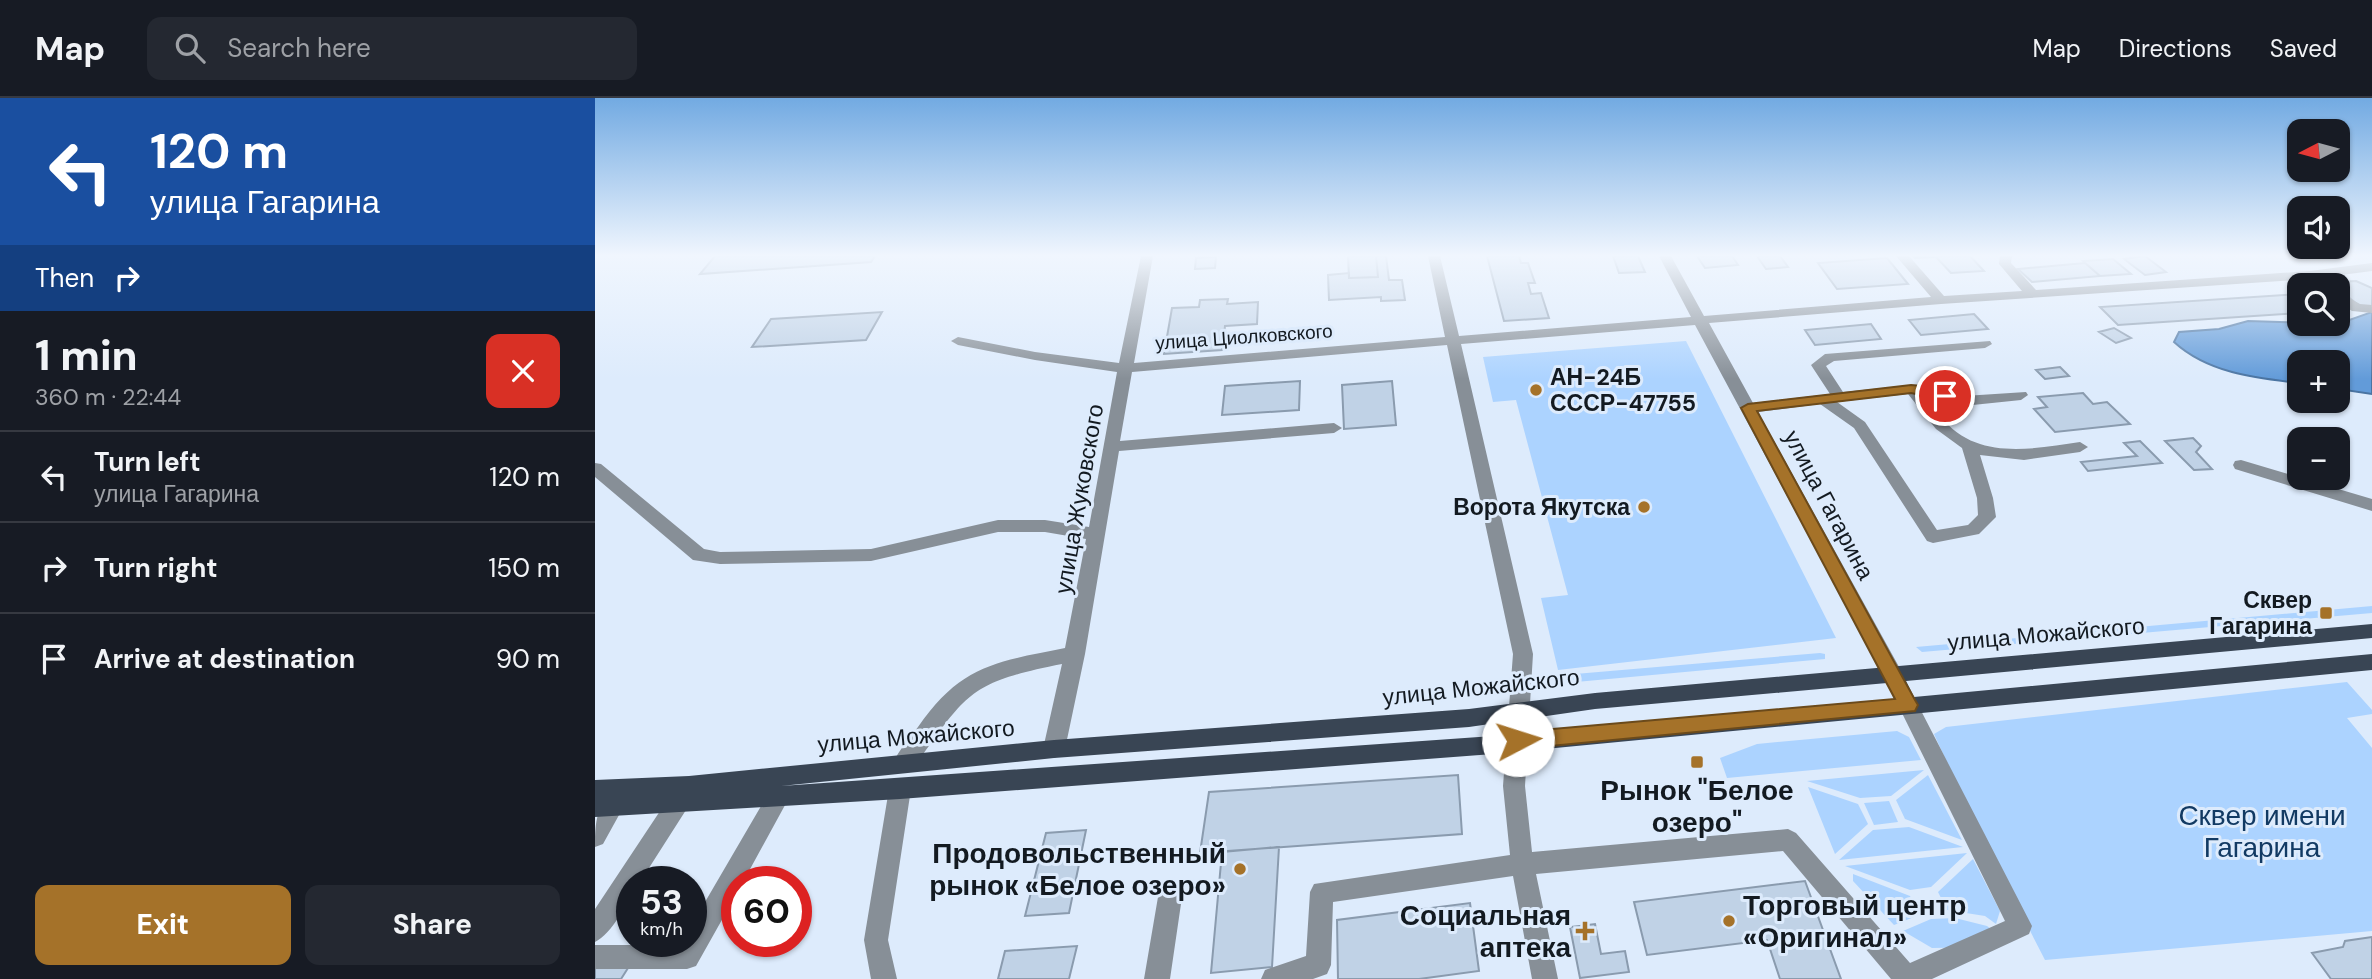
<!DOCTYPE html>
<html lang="en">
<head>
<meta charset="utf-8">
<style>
	body { margin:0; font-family:"DM Sans",sans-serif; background:#242831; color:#f1f3f6; height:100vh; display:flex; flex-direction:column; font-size:26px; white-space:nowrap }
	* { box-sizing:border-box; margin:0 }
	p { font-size:23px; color:#9ea1a6 }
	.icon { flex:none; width:38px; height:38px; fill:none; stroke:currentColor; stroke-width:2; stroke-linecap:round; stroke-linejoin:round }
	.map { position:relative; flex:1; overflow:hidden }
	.drawer { display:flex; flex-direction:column; background:#171b24; width:595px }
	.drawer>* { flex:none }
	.banner { background:#1a4fa0; color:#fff; overflow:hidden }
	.needle { width:46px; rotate:264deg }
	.controls { position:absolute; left:1692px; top:21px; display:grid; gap:14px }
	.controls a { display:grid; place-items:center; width:63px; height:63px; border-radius:14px; background:#171b24; box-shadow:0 2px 5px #0004; font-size:35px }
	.speed { position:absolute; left:21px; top:768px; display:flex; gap:14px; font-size:35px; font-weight:700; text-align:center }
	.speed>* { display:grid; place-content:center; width:91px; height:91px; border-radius:50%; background:#171b24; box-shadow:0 2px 5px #0004; line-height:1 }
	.speed small { font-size:18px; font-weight:400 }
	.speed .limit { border:10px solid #d22; background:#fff; color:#111 }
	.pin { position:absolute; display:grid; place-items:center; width:60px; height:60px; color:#fff; margin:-30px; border:4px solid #fff; border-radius:50%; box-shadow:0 2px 7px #0007 }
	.me { position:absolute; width:77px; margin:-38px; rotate:85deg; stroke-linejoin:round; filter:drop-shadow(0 0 5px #0008) }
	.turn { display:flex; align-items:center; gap:24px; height:147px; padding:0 35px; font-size:32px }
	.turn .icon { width:91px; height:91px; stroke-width:2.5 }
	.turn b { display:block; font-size:49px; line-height:60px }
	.then { display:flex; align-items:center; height:66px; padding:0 35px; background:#0003; gap:14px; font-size:26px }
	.round { display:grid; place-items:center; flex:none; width:74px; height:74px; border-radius:14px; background:#242831 }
	.headline { display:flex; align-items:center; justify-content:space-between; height:119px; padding:0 35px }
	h1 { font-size:42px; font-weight:800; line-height:52px }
	.button { display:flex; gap:14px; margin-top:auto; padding:14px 35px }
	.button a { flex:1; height:80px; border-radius:14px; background:#a57229; color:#fff; font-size:28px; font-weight:800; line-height:80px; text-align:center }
	.button a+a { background:#242831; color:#f1f3f6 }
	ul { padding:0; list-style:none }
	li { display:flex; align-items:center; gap:21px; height:91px; padding:0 35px; border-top:2px solid #363941 }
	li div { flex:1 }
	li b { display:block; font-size:26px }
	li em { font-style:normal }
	header { display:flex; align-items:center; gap:42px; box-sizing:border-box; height:98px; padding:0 35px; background:#171b24; border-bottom:2px solid #363941 }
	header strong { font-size:33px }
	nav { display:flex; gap:38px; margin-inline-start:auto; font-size:24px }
	.search { width:490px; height:63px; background:#242831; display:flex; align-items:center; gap:18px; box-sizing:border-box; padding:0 24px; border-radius:14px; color:#9ea1a6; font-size:26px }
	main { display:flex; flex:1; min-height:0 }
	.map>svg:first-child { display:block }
	.green { fill:#acd3ff }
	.water { fill:#629bd9; stroke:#4a74a2; stroke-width:2 }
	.building { fill:#c0d2e6; stroke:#8a9bae; stroke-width:2 }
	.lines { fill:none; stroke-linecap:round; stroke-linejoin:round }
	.minor { fill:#878f97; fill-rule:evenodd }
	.major { fill:#394554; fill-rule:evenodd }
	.route { fill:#a57229; stroke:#6b4a1b; stroke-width:2 }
	.poi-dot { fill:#a57229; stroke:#ddebfc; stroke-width:2.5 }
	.labels { text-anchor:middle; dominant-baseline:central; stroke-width:6; stroke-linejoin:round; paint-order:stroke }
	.far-street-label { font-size:19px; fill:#131a21; stroke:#ddebfc }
	.poi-label { font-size:23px; font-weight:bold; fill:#131a21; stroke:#ddebfc; text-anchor:end }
	.street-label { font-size:23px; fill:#131a21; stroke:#ddebfc }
	.near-poi-label { font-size:28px; font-weight:bold; fill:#131a21; stroke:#ddebfc; text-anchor:end }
	.near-park-label { font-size:28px; fill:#123a63; stroke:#ddebfc }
</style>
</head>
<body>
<header>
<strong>Map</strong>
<div class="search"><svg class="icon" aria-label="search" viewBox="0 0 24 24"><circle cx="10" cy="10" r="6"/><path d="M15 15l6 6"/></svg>Search here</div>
<nav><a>Map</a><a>Directions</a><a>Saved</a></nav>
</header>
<main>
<section class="drawer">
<div class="banner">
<div class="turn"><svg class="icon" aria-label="left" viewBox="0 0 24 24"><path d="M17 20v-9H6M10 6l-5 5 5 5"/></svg><div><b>120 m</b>улица Гагарина</div></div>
<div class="then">Then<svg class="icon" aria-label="right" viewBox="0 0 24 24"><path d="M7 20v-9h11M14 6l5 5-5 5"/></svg></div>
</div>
<div class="headline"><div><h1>1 min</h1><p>360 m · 22:44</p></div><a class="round" style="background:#d93025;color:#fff"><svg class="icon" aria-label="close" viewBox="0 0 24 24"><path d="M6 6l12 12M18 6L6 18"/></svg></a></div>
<ul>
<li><svg class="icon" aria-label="left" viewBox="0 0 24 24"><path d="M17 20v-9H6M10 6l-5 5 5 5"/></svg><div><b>Turn left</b><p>улица Гагарина</p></div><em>120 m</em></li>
<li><svg class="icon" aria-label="right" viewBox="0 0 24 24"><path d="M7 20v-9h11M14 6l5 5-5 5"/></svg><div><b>Turn right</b></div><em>150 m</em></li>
<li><svg class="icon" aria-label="arrive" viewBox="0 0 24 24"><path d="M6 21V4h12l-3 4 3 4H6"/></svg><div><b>Arrive at destination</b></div><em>90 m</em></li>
</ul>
<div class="button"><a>Exit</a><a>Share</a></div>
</section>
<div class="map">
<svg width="1777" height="881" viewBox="0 0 1777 881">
	<rect width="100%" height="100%" fill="#ddebfc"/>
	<path class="green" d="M1091,243L1241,540L963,572L946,500L973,497L921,302L898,304L888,259Z
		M1777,508V515L1327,554L1321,549Z
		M1225,555L1230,556V561L981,584L976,580L980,576Z
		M1752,584L1777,612V616L1752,620L1777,650V833L1450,862L1346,659L1349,658L1339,636L1351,629Z
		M1302,633L1314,639L1326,662L1132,680L1125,660L1162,646Z
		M1329,672L1296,698L1265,700L1212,683Z
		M1333,677L1367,742L1310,721L1301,702Z
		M1213,689L1263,706L1273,726L1240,756Z
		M1294,703L1303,724L1279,727L1269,705Z
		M1314,729L1368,749L1244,762L1278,732Z
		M1372,755L1336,789L1315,792L1250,768Z
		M1378,761L1405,813L1401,826L1390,818L1352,812L1343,794Z
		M1258,776L1315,798L1324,817L1299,827L1258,783Z
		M1360,820L1392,828L1400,834L1393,849L1337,850L1308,833L1336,821Z"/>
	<path class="water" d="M1777,214V296L1743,291V264H1704V285C1660,280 1613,275 1579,244L1584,234L1624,231L1653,223L1743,226Z"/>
	<path class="building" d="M120,158H280L276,164L105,176Z
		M753,158H781L783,179L754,180Z
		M781,158H791L794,182H807L810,202L786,203V199L734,202L733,177L754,175V180L783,179Z
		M892,158H924L926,165H933L940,185H933L936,196L946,195L954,220L909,223Z
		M1018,158H1043L1050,174L1024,175Z
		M1102,158H1137L1143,167L1110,170Z
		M1162,158H1185L1193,169L1171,171Z
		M1318,158H1375L1389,173L1356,175L1341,159L1320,160Z
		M1550,158L1571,174L1550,177L1529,161Z
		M621,159L620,170L600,171L601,160Z
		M1292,160L1313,186L1242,191L1223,165Z
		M1518,161L1536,176L1505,178L1488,163Z
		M1490,165L1505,178L1437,184L1423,171Z
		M1761,183L1777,190V208L1766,209L1743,191V187L1734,184Z
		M1704,196V215L1523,227L1505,209Z
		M633,201L632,206L663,204L662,226L630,228L627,252L569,256L577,210L604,209L605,202Z
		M287,214L271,242L157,249L176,221Z
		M1379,216L1393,231L1326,237L1314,222Z
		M1276,226L1286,241L1220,247L1210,232Z
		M1519,230L1536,240L1521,245L1504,234Z
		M1465,269L1474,278L1450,281L1441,272Z
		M705,283L704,312L627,317L630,288Z
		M797,283L801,327L749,331L747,287Z
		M1488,295L1498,306L1512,304L1535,326L1460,334L1439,311L1452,309L1443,299Z
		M1598,340L1606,348L1601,354L1617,371L1599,372L1570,343Z
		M1545,343L1567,365L1493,373L1486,364L1542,358L1529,345Z
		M863,677L867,736L605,755L614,694Z
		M491,732L474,815L430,818L451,735Z
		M684,749L677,869L616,875L627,754Z
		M1210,783L1246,881H1185L1172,842L1052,857L1039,804Z
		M875,805L884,873L824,881H743L742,822Z
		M1000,826L1006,856L1030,853L1034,874L985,880L975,829Z
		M1777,839V881H1736L1717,855L1748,849L1750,843Z
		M482,848L474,881H403L410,853Z
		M0,870H33L26,881H0Z"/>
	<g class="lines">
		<path class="minor" d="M546,158H558L539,265L850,239L833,158H845L864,238L1096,219L1064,158H1076L1109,218L1336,199L1301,158H1314L1349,198L1427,193L1404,166L1405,158H1417L1416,165L1441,192L1715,173L1777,165V173L1715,181L1346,206L1114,225L1158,305L1235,296L1216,267L1230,256L1395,243L1397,246L1390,250L1239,263L1231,268L1248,294L1316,287L1334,288L1369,298L1431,294L1433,297L1426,302L1368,308L1331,296C1337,303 1340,312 1346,319C1381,363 1437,351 1485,344L1493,349L1485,354L1429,362L1385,357L1398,400L1401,419L1384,436L1338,445L1332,443L1259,330L1225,306L1163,314L1308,576L1305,582L1298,584L1291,582L1100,227L866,246L938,556L930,688L937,754L1193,731L1201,735L1315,865L1410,823L1303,607L1306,601L1313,599L1320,601L1437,828L1434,836L1337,881H1296L1188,753L941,776L963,881H937L918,778L738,804L736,867L732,876L718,881H666L670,872L711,858L715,794L719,786L915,757L908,688L918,556L852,247L537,274L525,343L739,325L747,330L739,335L524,353L490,556L470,651L467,657L459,660L451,657L448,651L467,566C371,585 372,596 317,672L309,674L301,672L298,665C304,652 314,641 323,629C366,567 400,564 470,550L491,441L450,434H403L276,463L125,466L98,462L0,379V365L6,366L109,451L125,454L276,451L403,422H450L494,429L522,274L440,262L363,247L356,243L363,239L440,254L524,265ZM1313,296L1341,331L1367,350L1382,400L1383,417L1373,427L1342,432L1270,324L1242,304Z
			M1743,194L1765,206L1777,207V215L1757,213L1743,204Z
			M1646,362L1777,401V413L1640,371L1638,367L1640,363Z
			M305,681L313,684L316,691L293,842L302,881H276L269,842L294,691L297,684Z
			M184,688L192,691L195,698L148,784H142V795L101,868L92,871H0V847H85L87,844H96V828L176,691Z
			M83,695L91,698L94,705L91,712L45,784H37C37,801 16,837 0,844V811L75,698Z
			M18,698L26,701L29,708L8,746L0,749C0,731 0,706 18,698Z
			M575,788L583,791L587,799L575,881H549L563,799L567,791Z"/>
		<path class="major" d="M1777,526V540L1311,583L1319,599L1777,556V572L898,656L305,701L0,719V682L94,678L459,642L874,611L1000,595ZM1292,585L1300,601L898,638L186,688L459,660L874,629L1000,611Z"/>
	</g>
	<linearGradient id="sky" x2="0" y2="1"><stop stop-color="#72aae2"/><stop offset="0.56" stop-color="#f0f6fe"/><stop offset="1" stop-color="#f0f6fe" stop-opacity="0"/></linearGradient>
	<rect width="1777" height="281" fill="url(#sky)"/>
	<path class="route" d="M1316,287L1339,289L1357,298L1350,302L1316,295L1162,313L1320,602L1323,607L1320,613L923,651L916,648L913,642L916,637L923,634L1300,601L1146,310L1153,306Z"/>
	<g class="poi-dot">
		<circle cx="941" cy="292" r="7"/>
		<circle cx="1049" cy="409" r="7"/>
		<rect x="1724" y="508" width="14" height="14" rx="3.5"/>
		<rect x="1095" y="657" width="14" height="14" rx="3.5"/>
		<circle cx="645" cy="771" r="7"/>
		<circle cx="1134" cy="823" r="7"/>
		<path d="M986.5 822.5h7v7h7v7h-7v7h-7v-7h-7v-7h7z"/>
	</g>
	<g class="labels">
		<g class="far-street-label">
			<text transform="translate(649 239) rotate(-4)">улица Циолковского</text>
		</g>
		<g class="poi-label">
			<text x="955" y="279" text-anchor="start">АН-24Б<tspan x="955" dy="26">СССР-47755</tspan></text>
			<text x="1035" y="409">Ворота Якутска</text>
			<text x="1717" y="502">Сквер<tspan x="1717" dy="26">Гагарина</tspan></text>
		</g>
		<g class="street-label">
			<text transform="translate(484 401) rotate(-80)">улица Жуковского</text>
			<text transform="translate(1234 407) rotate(62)">улица Гагарина</text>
			<text transform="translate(1451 536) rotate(-5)">улица Можайского</text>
			<text transform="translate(886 589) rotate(-6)">улица Можайского</text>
			<text transform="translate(321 638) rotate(-5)">улица Можайского</text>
		</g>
		<g class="near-poi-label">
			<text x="1102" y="692" text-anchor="middle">Рынок "Белое<tspan x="1102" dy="32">озеро"</tspan></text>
			<text x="631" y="755">Продовольственный<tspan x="631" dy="32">рынок «Белое озеро»</tspan></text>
			<text x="1148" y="807" text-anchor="start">Торговый центр<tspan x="1148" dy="32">«Оригинал»</tspan></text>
			<text x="976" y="817">Социальная<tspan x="976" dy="32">аптека</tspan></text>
		</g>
		<g class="near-park-label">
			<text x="1667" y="717">Сквер имени<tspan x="1667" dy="32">Гагарина</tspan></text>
		</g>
	</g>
</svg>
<div class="controls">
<a><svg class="needle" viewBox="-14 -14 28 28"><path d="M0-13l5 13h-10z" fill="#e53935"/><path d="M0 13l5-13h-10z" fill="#9ea1a6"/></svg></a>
<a><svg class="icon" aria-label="sound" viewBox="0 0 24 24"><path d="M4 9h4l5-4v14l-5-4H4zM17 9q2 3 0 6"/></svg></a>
<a><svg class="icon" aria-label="search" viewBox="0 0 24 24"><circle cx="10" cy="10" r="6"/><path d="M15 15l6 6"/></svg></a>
<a>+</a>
<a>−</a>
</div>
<div class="speed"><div>53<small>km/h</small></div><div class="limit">60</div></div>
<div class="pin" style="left:1350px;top:298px;background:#d93025"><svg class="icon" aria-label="arrive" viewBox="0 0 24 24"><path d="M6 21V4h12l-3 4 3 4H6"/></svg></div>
<svg class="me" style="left:923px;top:642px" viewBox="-20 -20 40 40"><circle r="19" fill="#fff"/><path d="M0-13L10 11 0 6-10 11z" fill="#a57229"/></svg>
</div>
</main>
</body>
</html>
